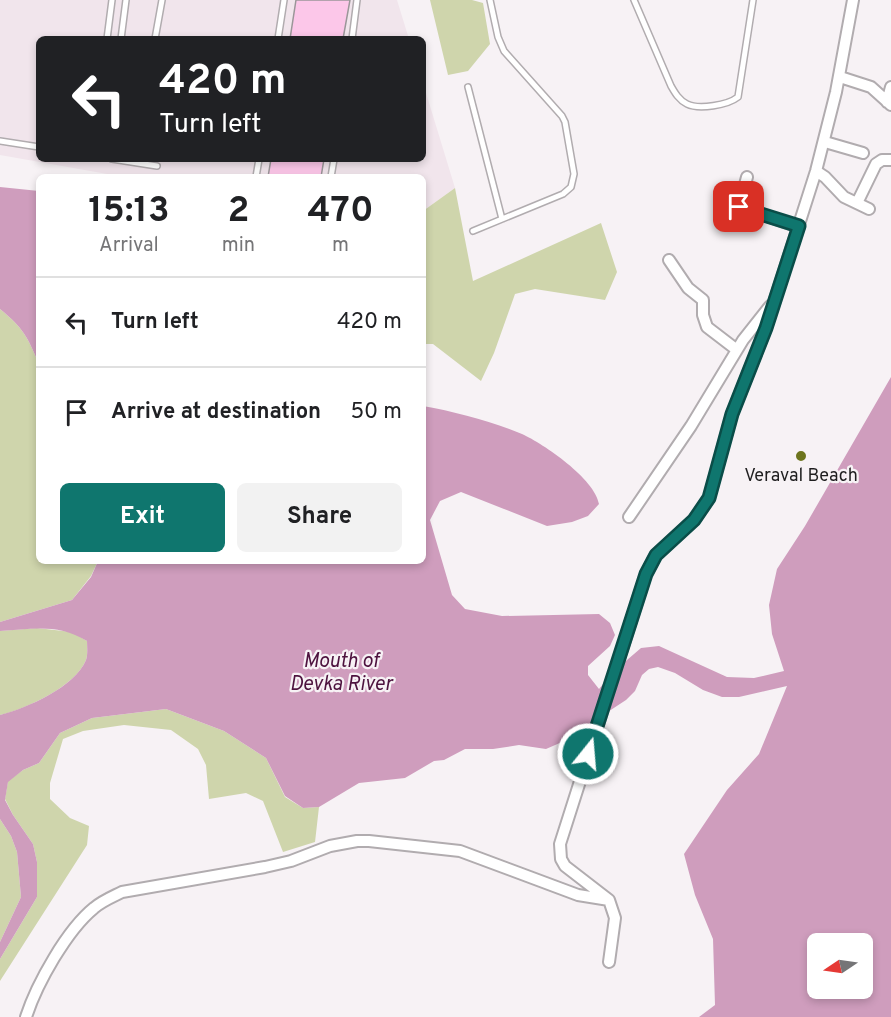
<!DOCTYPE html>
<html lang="en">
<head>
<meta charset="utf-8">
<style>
	body { margin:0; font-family:Overpass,sans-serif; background:#f2f2f2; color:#202124; height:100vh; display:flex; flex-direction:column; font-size:22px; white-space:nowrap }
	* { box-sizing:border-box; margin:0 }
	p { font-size:20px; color:#757577 }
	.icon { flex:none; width:33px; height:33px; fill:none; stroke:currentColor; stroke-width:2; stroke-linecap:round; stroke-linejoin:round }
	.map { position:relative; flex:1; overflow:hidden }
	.drawer { position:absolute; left:36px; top:174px; width:390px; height:390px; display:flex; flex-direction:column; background:#fff; border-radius:9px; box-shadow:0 3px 9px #0003 }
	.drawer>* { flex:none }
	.guide { position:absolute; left:36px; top:36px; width:390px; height:126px; border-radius:9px; box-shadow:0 3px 9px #0003; background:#202124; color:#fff; overflow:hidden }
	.needle { width:39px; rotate:257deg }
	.fabs { position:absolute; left:807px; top:933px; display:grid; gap:12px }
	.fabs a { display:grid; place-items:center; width:66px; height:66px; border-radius:9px; background:#fff; box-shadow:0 3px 9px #0003; font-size:30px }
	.pin { position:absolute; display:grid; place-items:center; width:51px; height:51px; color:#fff; margin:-26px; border-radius:12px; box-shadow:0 3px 9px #0006 }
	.me { position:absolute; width:66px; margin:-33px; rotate:17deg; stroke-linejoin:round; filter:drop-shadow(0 0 4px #0008) }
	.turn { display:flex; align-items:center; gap:21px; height:126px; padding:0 24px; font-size:27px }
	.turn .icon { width:78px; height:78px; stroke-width:2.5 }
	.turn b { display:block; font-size:42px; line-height:51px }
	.eta { display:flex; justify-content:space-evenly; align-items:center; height:102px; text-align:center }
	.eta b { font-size:36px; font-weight:700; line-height:42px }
	.cta { display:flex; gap:12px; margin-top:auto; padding:12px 24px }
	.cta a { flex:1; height:69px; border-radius:9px; background:#0f766e; color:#fff; font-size:24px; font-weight:700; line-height:69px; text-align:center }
	.cta a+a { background:#f2f2f2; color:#202124 }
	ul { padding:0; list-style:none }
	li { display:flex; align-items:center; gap:18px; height:90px; padding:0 24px; border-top:2px solid #e0e0e0 }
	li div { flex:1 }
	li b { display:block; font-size:22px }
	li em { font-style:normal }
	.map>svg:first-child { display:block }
	.built { fill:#f1e5ec }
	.green { fill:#cfd5ac }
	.water { fill:#cf9dbd; fill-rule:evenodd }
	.building { fill:#fcc7e9; stroke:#9b9699; stroke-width:1.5 }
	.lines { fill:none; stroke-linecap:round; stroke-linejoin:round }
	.lane-casing { stroke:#b1acaf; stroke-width:8 }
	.street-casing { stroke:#b1acaf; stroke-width:14 }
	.lane { stroke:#fff; stroke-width:5 }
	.street { stroke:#fff; stroke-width:10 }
	.route-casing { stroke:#0a4d48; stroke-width:15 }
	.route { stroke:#0f766e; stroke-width:10 }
	.poi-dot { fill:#6d741d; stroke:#f7f2f5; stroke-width:2 }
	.labels { text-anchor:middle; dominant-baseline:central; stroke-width:4.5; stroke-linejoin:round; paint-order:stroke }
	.poi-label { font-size:18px; fill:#1f1e1f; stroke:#f7f2f5 }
	.water-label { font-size:20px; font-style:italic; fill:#4e133f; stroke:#f7f2f5 }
</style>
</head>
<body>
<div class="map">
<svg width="891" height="1017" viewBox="0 0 891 1017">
	<rect width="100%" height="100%" fill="#f7f2f5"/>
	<path class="built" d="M0,0H397L409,39H39V159H423V83L455,188L423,211V177H124L0,155Z"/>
	<path class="green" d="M430,0H472L483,3L490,44L468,71L448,75Z
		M455,188L473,281L601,223L617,272L605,300L535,289L515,294L494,353L481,381L433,344H423V211Z
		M0,309C24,329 27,336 39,364V561H98L91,576L72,600L0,622Z
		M37,628L72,632L87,641C87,647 88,654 86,660C76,686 26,709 0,715V631Z
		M166,709L224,731L266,758L285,797L303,808L319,807L315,842L283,852L263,801L246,793L209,799L206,765L198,749L171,730L124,725L83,731L63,739L50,783V799L70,818L89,826L87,845L0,981V959L37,897V862L33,844L13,815L5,799L8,781L23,770L39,763L60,733L92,718Z
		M0,819L11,836L17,852L21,897L0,942Z"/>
	<path class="water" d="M0,187L39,191V364C27,336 24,329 0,309Z
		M891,377V1017H699L715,1005L713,939L695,895L684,854L727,790L759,754L787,686L739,697H722L703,690L675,673L658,667L649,669L642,675L635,691L626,700L562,742L546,749L519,745L493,749H465L444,760L434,761L405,778L359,783L319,807L303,808L285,796L266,758L224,731L166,709L92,718L60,733L39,763L23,770L8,782L5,800L13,815L33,844L37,862V897L0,959V942L21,897L17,852L11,836L0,819V715C27,708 75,687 86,660C88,654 87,647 87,641C58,623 32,629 0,631V622L72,600L91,577L98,561H423V406C456,412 491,421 522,434C544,444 595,479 599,504L588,516L572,522L547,526L461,492L440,501L430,520L452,595L465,609L502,616L599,614L610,623L615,635L610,646L588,666V675L599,689L613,672L641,648L659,646L727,677L754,678L784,671L772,634L769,605L777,569L805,526ZM818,944H862V988H818Z"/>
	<path class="building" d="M296,0H350L343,39H290Z
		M271,159H324L321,177H268Z"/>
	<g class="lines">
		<g class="lane-casing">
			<path id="lane" d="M634,0L671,86C675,93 679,100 687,104C699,110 728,105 738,97L753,0
				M107,39L112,0
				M121,39L126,0
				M155,39L162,0
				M278,39L284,0
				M352,39L357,0
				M468,87L502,219
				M0,141L39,147
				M112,159L157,166
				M256,177L259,159
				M331,177L334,159
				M473,231L563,194L571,187L574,174L565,122L562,116L504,51L498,37L490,0"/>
		</g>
		<g class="street-casing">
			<path id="street" d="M840,77L871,87L891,105
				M887,102L891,87
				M825,142L863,153
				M816,171L825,177L844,197L869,209
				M723,201L799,227
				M857,203L876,164L882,160H891
				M739,207L747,177
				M669,260L688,288L703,300V315L707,327L737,350
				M629,517L691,426L743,340L770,306
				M609,962L615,918L609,900L565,866L561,859L560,844L646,574L656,555L694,520L709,498L732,414L766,328L816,171L836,92L853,0
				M26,1017C37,983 67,930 94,908C102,901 112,897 122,892L265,867L291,861L330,846L357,841H369L460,851L578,895L609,900"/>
		</g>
		<use href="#lane" class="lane"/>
		<use href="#street" class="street"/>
	</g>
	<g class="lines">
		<g class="route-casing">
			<path id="route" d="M588,754L646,574L656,555L694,520L709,498L732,414L766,328L799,226L739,207"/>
		</g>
		<use href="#route" class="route"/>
	</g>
	<circle class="poi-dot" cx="801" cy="456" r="6"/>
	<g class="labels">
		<g class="poi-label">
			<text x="801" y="476">Veraval Beach</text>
		</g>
		<g class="water-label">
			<text x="341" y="662">Mouth of<tspan x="341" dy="23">Devka River</tspan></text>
		</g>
	</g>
</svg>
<div class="fabs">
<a><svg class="needle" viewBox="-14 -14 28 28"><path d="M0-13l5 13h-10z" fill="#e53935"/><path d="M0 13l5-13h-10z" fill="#757577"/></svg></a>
</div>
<div class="pin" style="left:739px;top:207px;background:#d93025"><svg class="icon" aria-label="arrive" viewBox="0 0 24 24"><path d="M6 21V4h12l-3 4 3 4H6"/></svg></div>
<svg class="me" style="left:588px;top:754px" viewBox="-20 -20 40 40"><circle r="17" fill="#0f766e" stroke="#fff" stroke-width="3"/><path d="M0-11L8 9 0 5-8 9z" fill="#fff"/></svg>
<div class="guide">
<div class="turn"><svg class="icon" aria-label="left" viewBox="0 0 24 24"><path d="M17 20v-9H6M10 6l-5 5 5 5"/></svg><div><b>420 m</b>Turn left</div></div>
</div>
<section class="drawer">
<div class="eta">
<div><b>15:13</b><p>Arrival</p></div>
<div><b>2</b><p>min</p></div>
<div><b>470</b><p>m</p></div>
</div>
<ul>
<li><svg class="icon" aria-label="left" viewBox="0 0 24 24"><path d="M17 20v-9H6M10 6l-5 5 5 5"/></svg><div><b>Turn left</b></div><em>420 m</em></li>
<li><svg class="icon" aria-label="arrive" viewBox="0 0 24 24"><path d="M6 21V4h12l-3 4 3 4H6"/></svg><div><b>Arrive at destination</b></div><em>50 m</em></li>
</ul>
<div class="cta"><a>Exit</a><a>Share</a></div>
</section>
</div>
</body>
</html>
